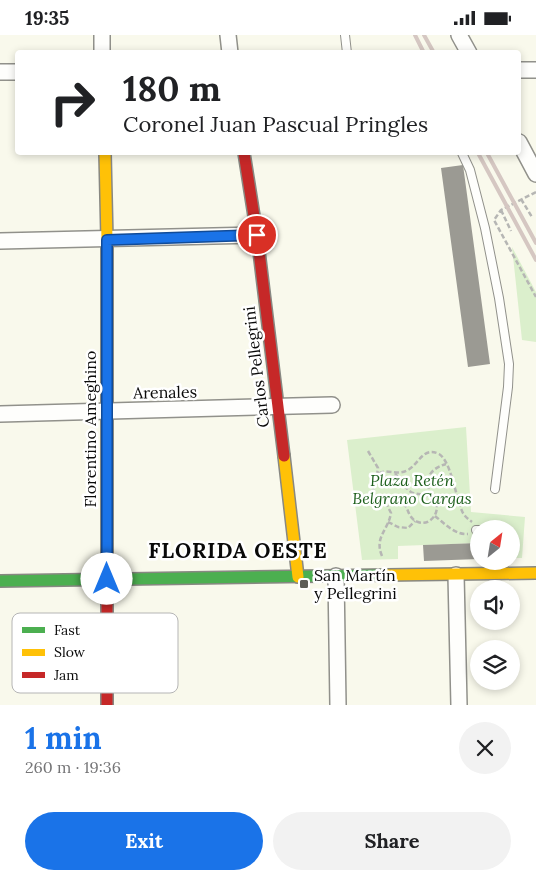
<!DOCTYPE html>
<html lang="en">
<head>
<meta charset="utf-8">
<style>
	body { margin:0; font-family:Lora,serif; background:#f2f2f2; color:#202124; height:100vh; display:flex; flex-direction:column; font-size:19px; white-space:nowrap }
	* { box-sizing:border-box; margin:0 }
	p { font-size:16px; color:#757577 }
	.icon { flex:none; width:28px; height:28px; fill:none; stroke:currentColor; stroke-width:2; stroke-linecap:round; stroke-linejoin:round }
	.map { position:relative; height:670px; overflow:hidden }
	.sheet { display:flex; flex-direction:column; background:#fff; flex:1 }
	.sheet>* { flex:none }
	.hud { position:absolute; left:15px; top:15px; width:506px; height:105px; border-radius:5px; box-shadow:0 2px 8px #0003; background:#fff; color:#202124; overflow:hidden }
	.needle { width:32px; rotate:30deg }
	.controls { position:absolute; left:470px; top:485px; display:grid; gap:10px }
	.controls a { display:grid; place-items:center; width:50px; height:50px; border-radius:50%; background:#fff; box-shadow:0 2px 8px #0003; font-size:25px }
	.pin { position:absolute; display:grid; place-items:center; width:42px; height:42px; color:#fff; margin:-21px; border:2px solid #fff; border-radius:50%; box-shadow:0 1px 5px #0007 }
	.me { position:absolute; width:55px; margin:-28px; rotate:0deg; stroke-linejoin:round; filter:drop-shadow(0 0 4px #0008) }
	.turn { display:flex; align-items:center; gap:18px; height:105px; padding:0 25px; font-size:22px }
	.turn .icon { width:65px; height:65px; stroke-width:2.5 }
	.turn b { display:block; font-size:35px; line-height:42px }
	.round { display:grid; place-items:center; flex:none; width:52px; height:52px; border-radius:26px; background:#f2f2f2 }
	.summary { display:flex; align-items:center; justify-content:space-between; height:85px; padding:0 25px }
	h1 { font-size:30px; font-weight:700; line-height:38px; color:#1a73e8 }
	.cta { display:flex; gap:10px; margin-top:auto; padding:10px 25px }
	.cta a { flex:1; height:58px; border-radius:30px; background:#1a73e8; color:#fff; font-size:20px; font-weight:700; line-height:58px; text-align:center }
	.cta a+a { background:#f2f2f2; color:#202124 }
	.status { display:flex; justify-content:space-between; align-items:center; height:35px; padding:0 25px; background:#fff; direction:ltr }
	.status svg { height:14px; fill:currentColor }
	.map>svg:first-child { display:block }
	.green { fill:#dbefcc }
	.building { fill:#9b9a93 }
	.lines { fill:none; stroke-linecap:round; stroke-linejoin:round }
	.lane-casing { stroke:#91918b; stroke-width:10 }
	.street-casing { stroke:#91918b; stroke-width:18 }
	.fast-casing { stroke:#888882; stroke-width:14 }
	.slow-casing { stroke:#888882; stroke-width:14 }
	.jam-casing { stroke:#888882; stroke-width:14 }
	.path { stroke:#b6b6b4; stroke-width:2.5; stroke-dasharray:5 2.5; stroke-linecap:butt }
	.lane { stroke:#fefefc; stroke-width:8 }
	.street { stroke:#fefefc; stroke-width:15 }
	.fast { stroke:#4caf50; stroke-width:11 }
	.slow { stroke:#ffc107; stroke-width:11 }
	.jam { stroke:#c62828; stroke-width:11 }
	.rail { stroke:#d5c7c2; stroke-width:4 }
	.route-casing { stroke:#114b97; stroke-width:12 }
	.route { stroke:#1a73e8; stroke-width:9 }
	.poi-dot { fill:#5d5d58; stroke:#fff; stroke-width:2 }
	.labels { text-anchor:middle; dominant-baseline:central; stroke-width:5; stroke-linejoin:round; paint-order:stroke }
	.street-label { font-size:16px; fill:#090909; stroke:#fff }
	.park-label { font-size:16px; font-style:italic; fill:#1d5f1c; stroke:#fff }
	.poi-label { font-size:16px; fill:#090909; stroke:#fff; text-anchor:start }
	.district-label { font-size:21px; font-weight:bold; letter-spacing:1px; fill:#090909; stroke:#fff }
	.key { fill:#fff; stroke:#b5b5b5; stroke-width:1 }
	.key-label { font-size:14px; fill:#090909 }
</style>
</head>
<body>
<div class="status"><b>19:35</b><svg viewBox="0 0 49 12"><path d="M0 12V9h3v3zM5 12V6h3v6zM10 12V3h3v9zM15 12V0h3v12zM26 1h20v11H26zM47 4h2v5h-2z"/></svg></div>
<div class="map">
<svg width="536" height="670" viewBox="0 0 536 670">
	<rect width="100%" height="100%" fill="#f9f9ec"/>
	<path class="green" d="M512,212L536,257V307L522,305Z
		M466,392L471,477L525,482L522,523H511V494H479V508L398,511V524L362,525L347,405Z"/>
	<path class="building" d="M463,130L490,329L468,332L441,133Z
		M479,508V524L424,526L423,510Z"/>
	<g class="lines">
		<g class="lane-casing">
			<path id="lane" d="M345,0L347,18
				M462,118L470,135L485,193L499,263L509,329L508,352L495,454
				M476,495H479"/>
		</g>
		<g class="street-casing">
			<path id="street" d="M228,0L230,18
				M459,0L469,18
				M102,18V0
				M519,35H536
				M0,37H18
				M519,107L536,139
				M0,206L257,200
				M0,379L332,370
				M456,540L459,670
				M336,541L338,670"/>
		</g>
		<g class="fast-casing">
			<path id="fast" d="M0,546L387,540"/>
		</g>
		<g class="slow-casing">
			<path id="slow" d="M105,118L107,205V511
				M284,421L298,542
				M387,540L536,538"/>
		</g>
		<g class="jam-casing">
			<path id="jam" d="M244,118L257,200L284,421
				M107,511V670"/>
		</g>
		<path class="path" d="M536,157L501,175L494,185L536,262
			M521,164L532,182
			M501,175L511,196
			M368,416L378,433L377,440
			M395,439C401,445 404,452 411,457C418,461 426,457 433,463C443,473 432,492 418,487C406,483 410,470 399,465C394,464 389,466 384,465C373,463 369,449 376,441C385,431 396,442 408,435C419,429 423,411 439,419C451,426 456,463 462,476C464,481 468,484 472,487
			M431,461C424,444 429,434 446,429
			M435,481C445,489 455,500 468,499
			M388,487L398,492L408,493L415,486
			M382,521C374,502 388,496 391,478L385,466"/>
		<use href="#lane" class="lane"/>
		<use href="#street" class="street"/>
		<use href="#fast" class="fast"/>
		<use href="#slow" class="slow"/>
		<use href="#jam" class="jam"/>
		<path class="rail" d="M415,0L424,18
			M424,0L434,18
			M478,118L536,225
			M487,118L536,208"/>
	</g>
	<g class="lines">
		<g class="route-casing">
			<path id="route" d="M107,544V205L257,200"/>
		</g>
		<use href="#route" class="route"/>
	</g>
	<rect class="poi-dot" x="299" y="544" width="10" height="10" rx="2.5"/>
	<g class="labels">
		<g class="street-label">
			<text transform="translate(256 332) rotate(-97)">Carlos Pellegrini</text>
			<text transform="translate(165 357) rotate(-1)">Arenales</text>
			<text transform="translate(90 394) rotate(-90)">Florentino Ameghino</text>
		</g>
		<g class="park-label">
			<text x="412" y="445">Plaza Retén<tspan x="412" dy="18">Belgrano Cargas</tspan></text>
		</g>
		<g class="poi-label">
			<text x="314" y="540">San Martín<tspan x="314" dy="18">y Pellegrini</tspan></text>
		</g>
		<g class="district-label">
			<text x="238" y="515">FLORIDA OESTE</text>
		</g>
	</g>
	<rect x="12" y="578" width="166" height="80" rx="8" class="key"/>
	<rect x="22" y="592" width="23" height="6" fill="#4caf50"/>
	<rect x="22" y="614" width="23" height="7" fill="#ffc107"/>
	<rect x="22" y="637" width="23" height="6" fill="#c62828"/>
	<g class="key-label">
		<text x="54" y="600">Fast</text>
		<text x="54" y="622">Slow</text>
		<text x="54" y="645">Jam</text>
	</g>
</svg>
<div class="controls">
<a><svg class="needle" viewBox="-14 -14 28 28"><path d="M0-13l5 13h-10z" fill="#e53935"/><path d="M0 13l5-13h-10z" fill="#757577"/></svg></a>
<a><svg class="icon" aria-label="sound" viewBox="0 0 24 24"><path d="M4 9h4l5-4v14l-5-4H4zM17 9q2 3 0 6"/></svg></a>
<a><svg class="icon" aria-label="layers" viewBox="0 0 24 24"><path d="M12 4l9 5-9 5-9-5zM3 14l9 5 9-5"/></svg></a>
</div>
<div class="pin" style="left:257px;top:200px;background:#d93025"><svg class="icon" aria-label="arrive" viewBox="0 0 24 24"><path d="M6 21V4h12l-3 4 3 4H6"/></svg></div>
<svg class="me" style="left:107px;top:544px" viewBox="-20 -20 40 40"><circle r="19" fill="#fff"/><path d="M0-13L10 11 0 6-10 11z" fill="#1a73e8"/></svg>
<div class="hud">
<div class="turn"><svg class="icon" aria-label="right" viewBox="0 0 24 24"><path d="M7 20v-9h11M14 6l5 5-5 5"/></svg><div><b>180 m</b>Coronel Juan Pascual Pringles</div></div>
</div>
</div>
<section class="sheet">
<div class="summary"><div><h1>1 min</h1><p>260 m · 19:36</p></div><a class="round"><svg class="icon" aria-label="close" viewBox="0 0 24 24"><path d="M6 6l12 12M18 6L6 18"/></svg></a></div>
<div class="cta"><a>Exit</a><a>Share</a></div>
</section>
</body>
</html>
